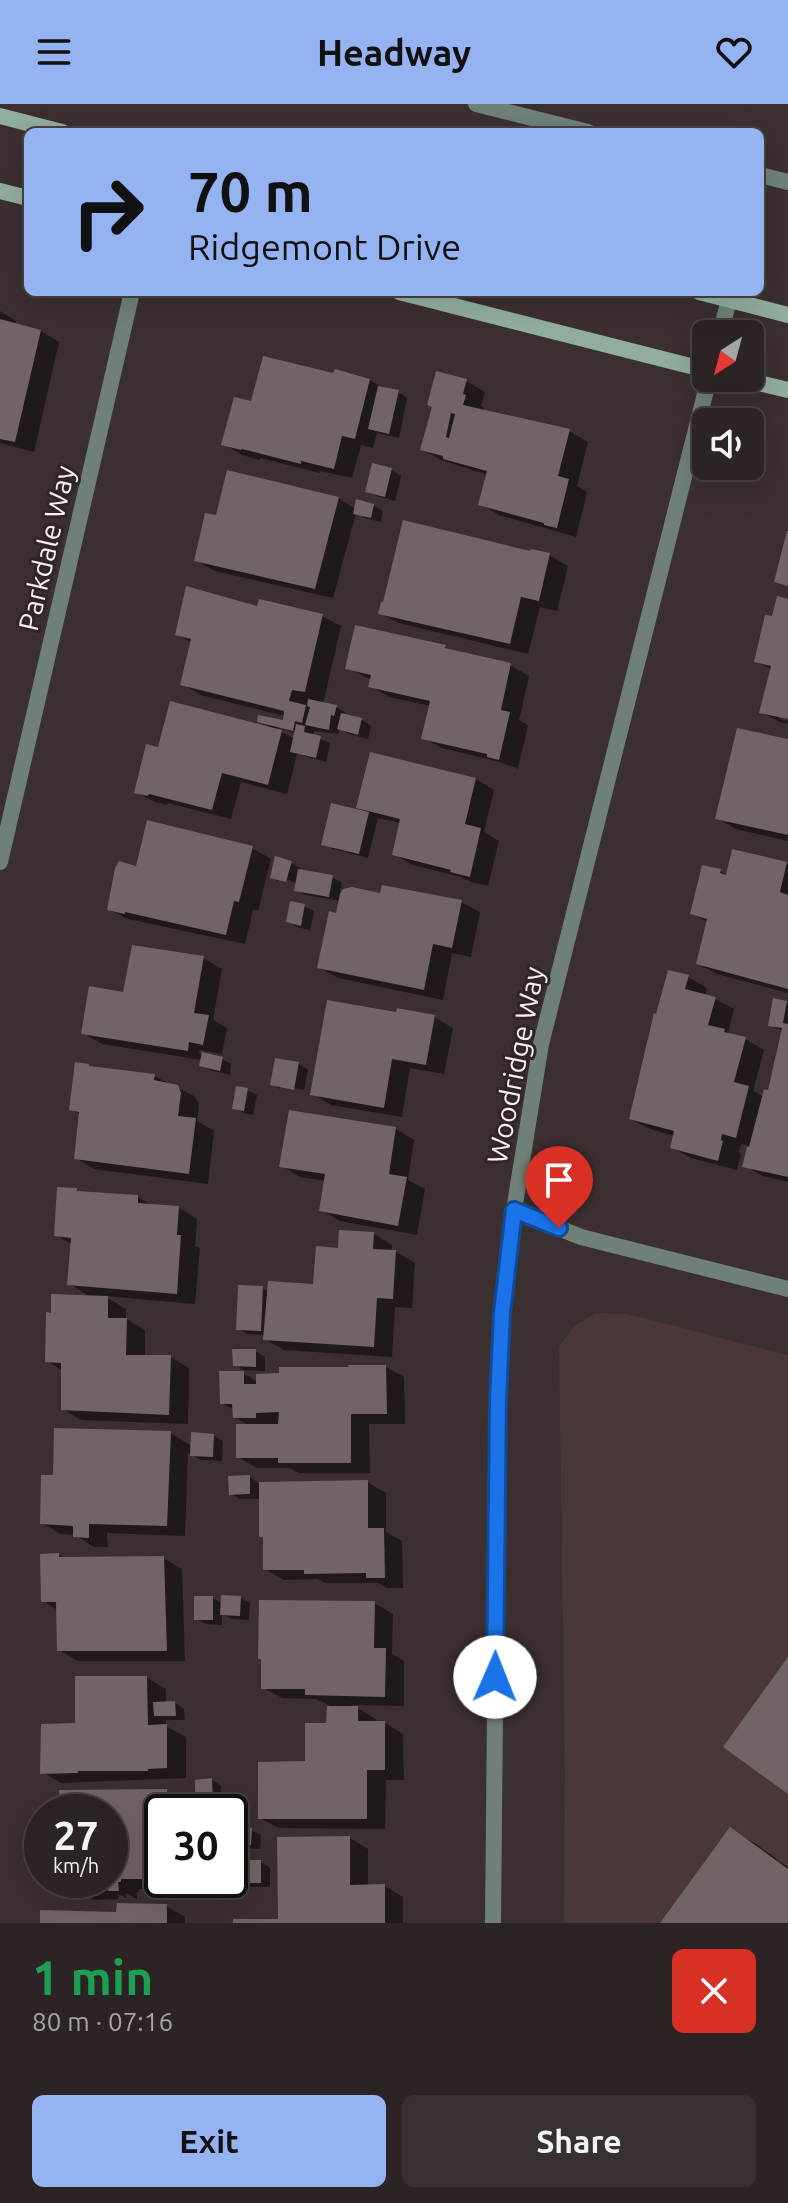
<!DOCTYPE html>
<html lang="en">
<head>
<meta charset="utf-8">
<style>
	body { margin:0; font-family:Ubuntu,sans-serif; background:#382f31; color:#f1f3f6; height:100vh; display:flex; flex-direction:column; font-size:30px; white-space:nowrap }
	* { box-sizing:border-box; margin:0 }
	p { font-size:26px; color:#a6a4a6 }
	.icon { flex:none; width:44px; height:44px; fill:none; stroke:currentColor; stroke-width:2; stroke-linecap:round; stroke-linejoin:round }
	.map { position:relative; height:1819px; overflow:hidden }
	.side { display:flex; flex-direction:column; background:#2c2324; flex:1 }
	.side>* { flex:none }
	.banner { position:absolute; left:24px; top:24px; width:740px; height:168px; border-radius:12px; box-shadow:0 8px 32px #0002,0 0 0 2px #484041; background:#95b2f1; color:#111; overflow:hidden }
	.needle { width:52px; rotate:216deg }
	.fabs { position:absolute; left:692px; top:216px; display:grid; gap:16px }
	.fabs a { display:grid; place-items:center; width:72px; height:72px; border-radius:12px; background:#2c2324; box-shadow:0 8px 32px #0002,0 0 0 2px #484041; font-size:40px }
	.speed { position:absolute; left:24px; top:1690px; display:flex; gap:16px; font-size:40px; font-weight:700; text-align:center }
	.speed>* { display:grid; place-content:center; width:104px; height:104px; border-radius:50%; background:#2c2324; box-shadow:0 8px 32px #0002,0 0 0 2px #484041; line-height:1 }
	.speed small { font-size:20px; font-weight:400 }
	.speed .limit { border:4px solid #111; border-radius:12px; background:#fff; color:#111 }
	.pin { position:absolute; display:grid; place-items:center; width:68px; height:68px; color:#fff; margin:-82px -34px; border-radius:50% 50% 50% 0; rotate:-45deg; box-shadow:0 0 8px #0007 }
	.pin .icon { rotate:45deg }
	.me { position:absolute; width:88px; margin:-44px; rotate:1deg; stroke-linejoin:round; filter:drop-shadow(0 0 6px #0008) }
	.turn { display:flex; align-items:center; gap:28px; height:168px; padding:0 32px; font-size:36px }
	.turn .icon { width:104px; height:104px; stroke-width:2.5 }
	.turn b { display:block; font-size:56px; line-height:68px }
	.round { display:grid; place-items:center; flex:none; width:84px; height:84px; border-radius:12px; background:#382f31 }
	.headline { display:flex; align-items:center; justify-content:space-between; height:136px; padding:0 32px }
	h1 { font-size:48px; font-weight:700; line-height:60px; color:#1e9e55 }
	.button { display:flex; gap:16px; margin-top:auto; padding:16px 32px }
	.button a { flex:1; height:92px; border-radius:12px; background:#95b2f1; color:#111; font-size:32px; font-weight:700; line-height:92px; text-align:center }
	.button a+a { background:#382f31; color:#f1f3f6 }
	header { display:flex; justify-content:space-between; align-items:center; height:104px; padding:0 32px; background:#95b2f1; color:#111; font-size:36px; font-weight:700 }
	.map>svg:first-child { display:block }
	.built { fill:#4a3839 }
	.shadow { fill:#0007; fill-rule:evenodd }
	.building { fill:#716465; fill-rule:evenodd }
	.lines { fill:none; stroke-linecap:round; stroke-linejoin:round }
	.street { stroke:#6f8177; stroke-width:16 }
	.secondary { stroke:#91ad9d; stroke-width:16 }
	.route-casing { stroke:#114b97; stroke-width:20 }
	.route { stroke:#1a73e8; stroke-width:14 }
	.labels { text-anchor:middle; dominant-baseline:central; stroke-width:6; stroke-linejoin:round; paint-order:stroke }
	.street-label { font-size:28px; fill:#f8f0f1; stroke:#302626 }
</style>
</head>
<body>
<header><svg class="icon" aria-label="menu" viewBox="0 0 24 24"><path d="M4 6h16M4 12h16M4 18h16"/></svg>Headway<svg class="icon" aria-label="heart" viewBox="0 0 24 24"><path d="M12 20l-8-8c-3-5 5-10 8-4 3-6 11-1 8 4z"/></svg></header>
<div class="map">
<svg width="788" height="1819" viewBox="0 0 788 1819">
	<rect width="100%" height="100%" fill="#3b2f30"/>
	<path class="built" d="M596,1209L627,1210L788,1251V1819H564L565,1667L559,1243L573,1223Z"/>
	<path class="shadow" d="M0,207L16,217L15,221L41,227L59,238L34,348L0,339Z
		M335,272L370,276L385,286L398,288L407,294L399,334L377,329L373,344L361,341L352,374L320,367V369L260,354V356L242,351L224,340L252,300Z
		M466,277L485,288L481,302L484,304L483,307L569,327L588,338L577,382L587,388L576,433L499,411L481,400L488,371L441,356L422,345Z
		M373,362L392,366L401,372L395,397L377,392L367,387Z
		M338,394L356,405L358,398L374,402L383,407L381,418L365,414L356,409L333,494L215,467L196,456L217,414Z
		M532,449L549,451L568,462L557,507L540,503L528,550L399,519L380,509Z
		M788,497V613L779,611V615L788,617V620L780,618L762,608L772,566L756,557L773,515Z
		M259,504L322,512L341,522L323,600L336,603L345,608L344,612L362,616L371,622L368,635L349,630L339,624L338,630L314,627L313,632L330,639L326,658L297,650L287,690L241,678L231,715L168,699L167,701L155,698L136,688L159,645L272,624L259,616L260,613L295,620L285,614V612L201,591L183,580L192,539L177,530ZM278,624L296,629L295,635L278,626Z
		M445,543L453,547L510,561L529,572L519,616L528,621L518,665L500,658L442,644L424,634L431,602L389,593L371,582L372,576L347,564Z
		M788,636V737L736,725L717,714Z
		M372,650L476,675L494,686L484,728L499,737L488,782L471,778L461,773L413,761L394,750L401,719L378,714L368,754L333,745L323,740L332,701L369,710L359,703Z
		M252,744L271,755L258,807L253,806L245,840L128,815L109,805L137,764Z
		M291,759L300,764V767L332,773L342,779L339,794L346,786L461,798L480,808L471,853L452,849L443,896L338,874L319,863L340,797L305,791L296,786V779L279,772L277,775L279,778L272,773Z
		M786,760L788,761V889L717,870L698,860L708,818L692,809L720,767L727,772Z
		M304,802L314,807L310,826L297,823L288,817Z
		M203,854L222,865L213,916L227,924L222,950L200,946L199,950L222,955L231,960L230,971L210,966L201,961L202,956L102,940L83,929L125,891Z
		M688,873L707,884L705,892L715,895L734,905L728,929L745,935L764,946L753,987L764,993L769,988L783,927L770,921L786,899L788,900V1078L763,1072L745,1062L750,1042L741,1040L739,1048L741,1050L737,1066L691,1054L672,1043L675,1032L650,1025L631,1015Z
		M398,911L434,913L453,924L444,970L410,964L402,1013L331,1001L313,990Z
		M277,956L299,960L308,966L304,986L280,981V985L272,980Z
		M92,964L154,972L194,992L199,1000L197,1017L214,1027L208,1080L94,1065L76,1054L81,1011L71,1005Z
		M247,986L257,991L253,1011L244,1009L235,1004Z
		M396,1025L414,1036L408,1076L425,1085L417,1131L340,1117L321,1106L326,1077L300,1073L282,1062Z
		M76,1086L82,1089L138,1093L153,1102L179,1104L197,1115L195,1142L200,1144L195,1200L104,1192L126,1205V1215L145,1226V1253H170L189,1264L188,1320L81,1316L63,1305V1267L47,1257L92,1194L70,1180L73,1141L56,1131Z
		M374,1130L392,1141V1148H396L415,1159L412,1204L395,1203L392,1253L284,1246L265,1235L266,1231L248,1230L238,1225L262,1184L269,1188L315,1182L340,1146Z
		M255,1247L265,1253V1267L244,1266L235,1261Z
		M386,1263L404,1273L405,1320H369L370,1369H299L290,1364H257L238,1353L250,1322L234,1313V1306L222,1299L243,1269L258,1278Z
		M170,1329L192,1342L214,1332L223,1337L222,1357L201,1356L188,1349L185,1432L107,1429L108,1443H94L75,1431L61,1430L42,1419L55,1374Z
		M250,1373L260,1380L367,1378L386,1389V1428L402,1437L403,1484H387L378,1479H325L318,1475L284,1476L265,1465L261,1395H240L231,1390Z
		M59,1451L66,1455L163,1454L182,1465L185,1557H78L59,1546V1507L43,1497Z
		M213,1494L223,1500L241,1494L250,1499L249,1516L232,1515L222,1510V1521L206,1520L196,1515Z
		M374,1499L393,1510L392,1550L404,1557V1602L352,1601L376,1615V1619H385L403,1630L404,1676H386L385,1725L279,1724L260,1714L307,1659L328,1621L329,1601L315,1595L282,1594L263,1584Z
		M147,1574L166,1585V1600L175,1599L184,1605L185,1616H166V1622L186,1633V1674L61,1679L42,1668L77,1621Z
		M212,1676L221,1682L222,1698H236L245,1703L246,1726H251L261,1731L260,1745L230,1744V1708H219V1703L207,1704L197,1698Z
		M167,1687L186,1698V1708H162V1776H181V1785H139V1788H137V1795L126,1789V1793L131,1796L118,1790V1795L94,1796L84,1790L61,1792L42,1781V1776H110V1708H61Z
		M731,1726L756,1740L788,1763V1819H663Z
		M350,1734L368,1745V1782H384L403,1793V1819H235L280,1817Z
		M261,1758L270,1764V1783H244L235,1778Z
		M166,1802L185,1813V1819H42L118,1810Z"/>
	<path class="building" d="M0,215L41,226L15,338L0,335Z
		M263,252L333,269L335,265L370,275L355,335L342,332L334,365L301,357V360L242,345L241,346L221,341L234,293L251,297Z
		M436,267L467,275L463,290L466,291L463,301L570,325L558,372L569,375L557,424L544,421V419L478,401L487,367L443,355V352L420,346L432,303L427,301ZM451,309L455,310L449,334L446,333Z
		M378,282L399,286L389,330L368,325Z
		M372,359L392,364L385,393L365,388Z
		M227,366L339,393L315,485L194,457L205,409L216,411Z
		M356,395L374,400L371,414L353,410Z
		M403,416L530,447L531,445L550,449L539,497L521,493L510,540L378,510L381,498H383Z
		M787,427H788V482L774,478Z
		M186,482L257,502L259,495L323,510L305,588L292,586L289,597L306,601L302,619L295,617L293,627L257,618L258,611L283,616L284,607L180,581L191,535L175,531Z
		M777,492L788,495V615L759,609L771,562L754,558L765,511L772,512Z
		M355,521L446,541L445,544L511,559L501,606L510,608L499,656L487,653V650L421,635L430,597L368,583L371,571L345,565Z
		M308,595L337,601L334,612L331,611L329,626L305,621L310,603L307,602Z
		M170,597L282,626L268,681L222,669L212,706L149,690L148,692L134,689L146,640L158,643Z
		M341,609L362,614L358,631L337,625Z
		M296,620L305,622L304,628L321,632L316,654L290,648Z
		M737,624L788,635V731L715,715Z
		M370,648L476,674L465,720L481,724L470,773L450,768L451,766L392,751L400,715L356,704Z
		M331,699L369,708L359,750L321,741Z
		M147,716L253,742L239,798L234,797L226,831L125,808V810L107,806L115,764L119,757L136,762Z
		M732,745L787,758L780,788L788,791V885L696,860L707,815L690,810L702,761L721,765L720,769L726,771Z
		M275,752L292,757L286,778L270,774Z
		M298,765L333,771L329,793L294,787Z
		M382,781L462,796L452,844L433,840L424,886L317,864L329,807L336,809L340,790L343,785L352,783L380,789Z
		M290,797L305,800L301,822L286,818Z
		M132,841L204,852L194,909L209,911L203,941L189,938L188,947L81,930L89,882L123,888Z
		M668,866L689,871L685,885L716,893L708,921L725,925L724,928L746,933L734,978L749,982L736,1034L722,1030L721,1036L723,1037L718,1057L670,1044L674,1027L629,1015L654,909L656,910Z
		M773,894L787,897L783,919L788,920V1073L742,1063L747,1043H749L764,985L768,986L782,924L768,922Z
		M327,896L396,908L397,904L435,911L426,961L392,955L384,1004L310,991Z
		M202,948L223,953L220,967L199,962Z
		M275,954L299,958L294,986L270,981Z
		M75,958L89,960V962L155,970L154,976L178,981L181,989L178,1012L196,1014L189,1070L74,1055L79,1008L69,1006Z
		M236,982L248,984L244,1007L232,1005Z
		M289,1006L396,1023L389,1070L407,1073L398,1122L319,1107L325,1070L279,1063Z
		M57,1083L77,1084V1087L138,1091V1099L179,1102L177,1131H181L177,1190L67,1181L71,1134L54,1132Z
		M339,1126L374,1128L373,1145L396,1146L393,1195L377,1194L374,1243L263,1236L268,1177L313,1180L316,1142L338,1144Z
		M238,1181L263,1182L261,1227L236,1226Z
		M51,1190L108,1192V1214H127L126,1251H171L169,1311L61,1306V1259L45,1258L46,1208L51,1209Z
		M232,1245H256V1263L233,1262Z
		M348,1261H386L387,1310H351V1359H278V1354H236V1320H278L279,1308L256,1309V1314H233L232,1300H220L219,1267H244V1280H256V1270L279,1269V1263H349Z
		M54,1324L171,1327L167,1422L89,1420V1434L73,1433V1422L40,1420L41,1371H53Z
		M191,1328L214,1330L213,1353L190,1352Z
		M250,1371V1390L229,1391L228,1372Z
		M368,1376V1424H384L385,1474H366V1469L304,1470V1466H263V1433H259V1378Z
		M59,1449V1453L164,1452L167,1547H57L56,1498H41L40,1450Z
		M221,1491L241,1492L240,1512L220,1511Z
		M194,1492H213V1516H194Z
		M259,1496L375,1497L374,1544H386L385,1593L305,1591V1585H261V1555H258Z
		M788,1553V1690L723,1643Z
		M75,1572H147L148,1621L167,1620V1664L148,1665V1667H78V1669L40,1670L41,1620L75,1619Z
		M175,1597L176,1612H154L153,1598Z
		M327,1602H358V1617H385V1666H367V1715H258V1658L305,1657V1619H326Z
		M212,1674L213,1699L195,1700V1676Z
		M167,1685L168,1708H162V1775H121V1778H118L119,1787H108V1779H100V1786H73V1780L41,1782L40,1776H110V1708H59V1686Z
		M236,1696L237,1721H230V1708H217V1697Z
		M230,1723L252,1724L251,1741L230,1740Z
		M730,1723L788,1765V1819H660Z
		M350,1732V1781L385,1780V1819H233V1815H278L277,1733Z
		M233,1756H261V1779H233Z
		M117,1799L167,1800V1819H40V1806L116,1808Z"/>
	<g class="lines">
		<path class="street" d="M476,0L588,28
			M760,71L788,78
			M720,230L729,196
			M0,758L132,188
			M514,1106L581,1133L788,1185
			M493,1819L498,1296L502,1209L514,1106L541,940L709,274"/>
		<path class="secondary" d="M0,12L62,28
			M0,87L28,94
			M399,188L706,266
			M699,188L788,211
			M738,274L788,286"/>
	</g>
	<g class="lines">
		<g class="route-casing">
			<path id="route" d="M495,1573L498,1296L502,1209L514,1106L559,1124"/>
		</g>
		<use href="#route" class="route"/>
	</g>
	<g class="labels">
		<g class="street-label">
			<text transform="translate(46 444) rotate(-77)">Parkdale Way</text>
			<text transform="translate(515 961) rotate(-79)">Woodridge Way</text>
		</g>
	</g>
</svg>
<div class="fabs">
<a><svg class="needle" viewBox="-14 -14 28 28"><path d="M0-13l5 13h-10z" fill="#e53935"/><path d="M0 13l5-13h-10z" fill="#a6a4a6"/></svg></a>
<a><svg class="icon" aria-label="sound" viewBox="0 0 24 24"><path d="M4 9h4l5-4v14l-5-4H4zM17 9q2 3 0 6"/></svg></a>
</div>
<div class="speed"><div>27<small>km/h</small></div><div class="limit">30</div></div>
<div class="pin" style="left:559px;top:1124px;background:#d93025"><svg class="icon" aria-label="arrive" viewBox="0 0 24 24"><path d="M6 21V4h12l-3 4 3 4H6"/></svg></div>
<svg class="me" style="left:495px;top:1573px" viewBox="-20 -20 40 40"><circle r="19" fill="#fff"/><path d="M0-13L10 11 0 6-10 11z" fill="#1a73e8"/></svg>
<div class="banner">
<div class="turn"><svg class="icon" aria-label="right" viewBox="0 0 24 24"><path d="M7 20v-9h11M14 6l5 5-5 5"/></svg><div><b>70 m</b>Ridgemont Drive</div></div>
</div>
</div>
<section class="side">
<div class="headline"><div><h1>1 min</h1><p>80 m · 07:16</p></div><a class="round" style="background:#d93025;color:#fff"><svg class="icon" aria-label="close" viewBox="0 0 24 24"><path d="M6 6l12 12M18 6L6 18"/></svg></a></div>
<div class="button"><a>Exit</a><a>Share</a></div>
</section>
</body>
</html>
